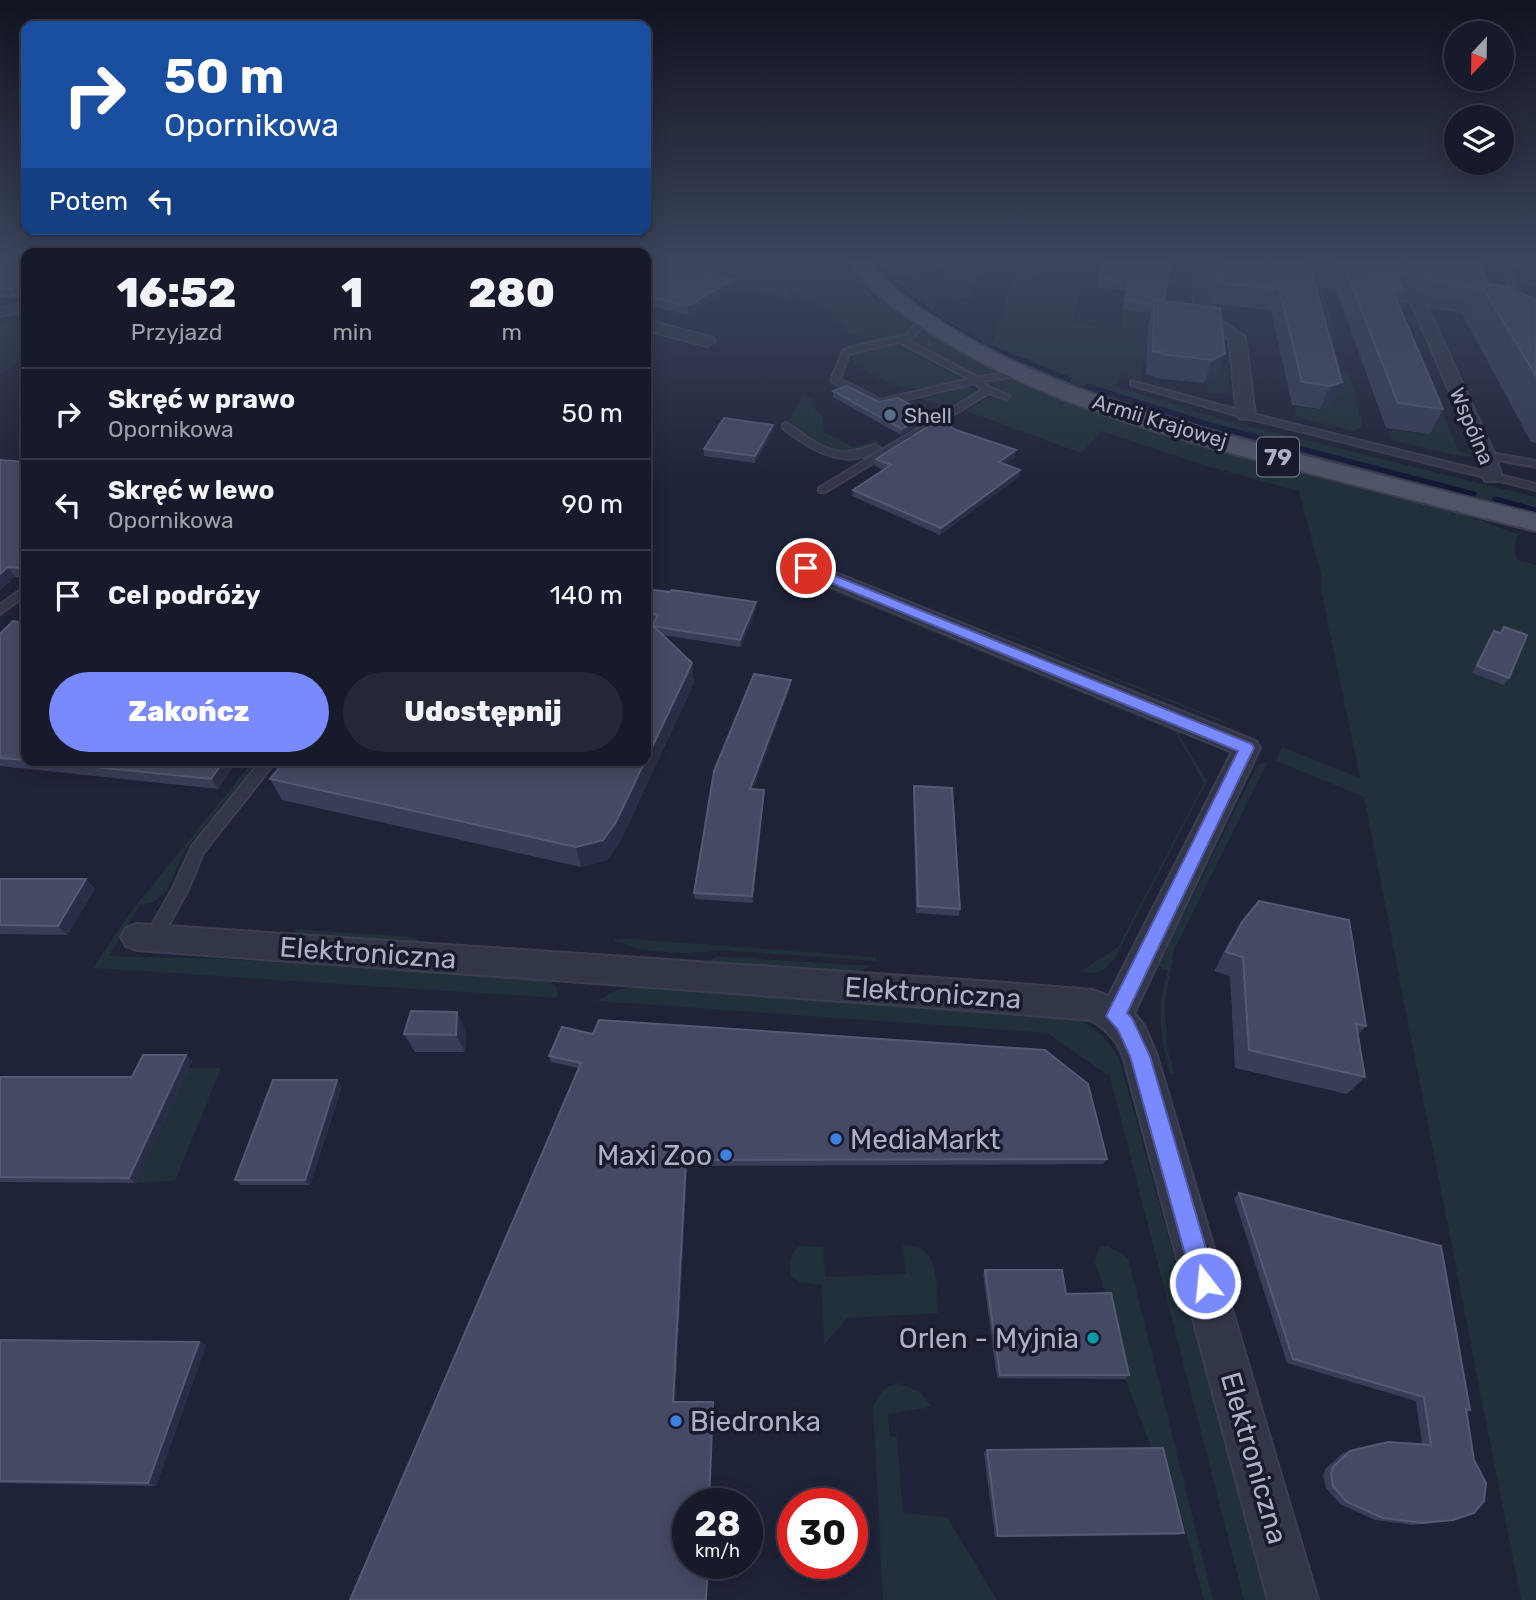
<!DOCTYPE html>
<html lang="pl">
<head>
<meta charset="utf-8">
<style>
	body { margin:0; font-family:Rubik,sans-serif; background:#242736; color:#f1f3f6; height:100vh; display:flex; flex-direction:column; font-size:26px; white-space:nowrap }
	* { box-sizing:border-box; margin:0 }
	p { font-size:23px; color:#9ea1a8 }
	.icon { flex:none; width:38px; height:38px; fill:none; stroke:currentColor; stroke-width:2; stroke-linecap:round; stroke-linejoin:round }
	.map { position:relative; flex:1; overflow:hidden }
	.details { position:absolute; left:21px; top:248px; width:630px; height:518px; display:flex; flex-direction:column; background:#171a2a; border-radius:14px; box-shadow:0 4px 18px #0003,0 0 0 2px #363847 }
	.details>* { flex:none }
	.banner { position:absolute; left:21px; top:21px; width:630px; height:214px; border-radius:14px; box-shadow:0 4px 18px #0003,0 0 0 2px #363847; background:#1a4fa0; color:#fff; overflow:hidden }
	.needle { width:46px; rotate:202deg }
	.tools { position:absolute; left:1444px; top:21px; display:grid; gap:14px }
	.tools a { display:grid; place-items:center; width:70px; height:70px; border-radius:50%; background:#171a2a; box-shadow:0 4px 18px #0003,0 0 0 2px #363847; font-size:35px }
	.speed { position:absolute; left:672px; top:1488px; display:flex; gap:14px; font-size:35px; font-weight:700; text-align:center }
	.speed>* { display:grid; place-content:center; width:91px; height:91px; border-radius:50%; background:#171a2a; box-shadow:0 4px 18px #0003,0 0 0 2px #363847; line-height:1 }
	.speed small { font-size:18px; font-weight:400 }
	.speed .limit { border:10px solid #d22; background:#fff; color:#111 }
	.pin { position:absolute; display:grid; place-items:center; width:60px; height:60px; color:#fff; margin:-30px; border:4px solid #fff; border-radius:50%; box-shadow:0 2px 7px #0007 }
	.me { position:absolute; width:77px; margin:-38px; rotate:344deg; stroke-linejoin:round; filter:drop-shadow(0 0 5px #0008) }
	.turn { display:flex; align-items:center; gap:24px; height:147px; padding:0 28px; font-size:32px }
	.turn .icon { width:91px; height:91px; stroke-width:2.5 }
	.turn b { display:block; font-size:49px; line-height:60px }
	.then { display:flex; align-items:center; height:66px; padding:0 28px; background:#0003; gap:14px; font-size:26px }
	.eta { display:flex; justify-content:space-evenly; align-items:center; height:119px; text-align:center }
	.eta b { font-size:42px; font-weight:800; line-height:49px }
	.primary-button { display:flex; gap:14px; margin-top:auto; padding:14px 28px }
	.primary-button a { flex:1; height:80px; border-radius:42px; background:#7989fe; color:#fff; font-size:28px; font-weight:800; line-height:80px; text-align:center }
	.primary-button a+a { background:#242736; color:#f1f3f6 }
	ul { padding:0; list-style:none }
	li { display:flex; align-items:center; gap:21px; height:91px; padding:0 28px; border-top:2px solid #363847 }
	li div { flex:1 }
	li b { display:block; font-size:26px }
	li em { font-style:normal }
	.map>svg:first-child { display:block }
	.green { fill:#21303a }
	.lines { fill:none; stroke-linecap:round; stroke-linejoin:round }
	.stream-far1 { stroke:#121736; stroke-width:4.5 }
	.stream { stroke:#121736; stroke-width:5 }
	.service-casing { stroke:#3c3f52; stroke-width:4 }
	.minor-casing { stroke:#3c3f52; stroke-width:4 }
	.primary-casing { stroke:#3c3f52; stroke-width:4 }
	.service { fill:#323649; fill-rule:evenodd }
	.minor { fill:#323649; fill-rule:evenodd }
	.primary { fill:#505469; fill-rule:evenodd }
	.wall { fill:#393e58 }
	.shaded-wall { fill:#292e46 }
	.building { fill:#454a64; stroke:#555a73; stroke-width:2 }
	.route { fill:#7989fe; stroke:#4f59a5; stroke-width:2 }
	.service-dot { fill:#5c6f8a; stroke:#181b2d; stroke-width:2.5 }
	.shop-dot { fill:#3f7fe0; stroke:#181b2d; stroke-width:2.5 }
	.culture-dot { fill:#0f9aa8; stroke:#181b2d; stroke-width:2.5 }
	.labels { text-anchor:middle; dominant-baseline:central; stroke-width:7; stroke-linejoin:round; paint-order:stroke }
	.far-poi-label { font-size:21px; fill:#acb0c6; stroke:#181b2d; text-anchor:start }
	.far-street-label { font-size:21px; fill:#acb0c6; stroke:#181b2d }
	.shield { fill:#181b2d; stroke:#808398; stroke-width:2 }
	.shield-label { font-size:23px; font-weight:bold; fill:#acb0c6 }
	.near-street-label { font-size:28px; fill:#acb0c6; stroke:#181b2d }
	.near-poi-label { font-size:28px; fill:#acb0c6; stroke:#181b2d; text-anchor:start }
</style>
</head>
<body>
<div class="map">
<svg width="1536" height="1600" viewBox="0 0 1536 1600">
	<rect width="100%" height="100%" fill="#1f2338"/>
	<path class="green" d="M646,261H841L875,299L907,319L914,327L908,334L880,341L849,333L831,313L789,290L791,297L801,301L646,269Z
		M867,261H880C891,274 896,283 915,282L910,274C923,272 931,275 942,282L953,261H983L970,299L938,296L934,309L973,337L986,339L985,342L976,343C935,321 898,295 867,261Z
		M1006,261H1037L1032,280L1052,282L1056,265L1064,266L1061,283L1080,285L1073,323L1122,329L1123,310L1151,313L1144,325L1148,326L1161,364L1143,362L1141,381L1121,375L1119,381L1114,386L1223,420L1536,497V512C1353,466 1167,426 993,351L986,348L994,340L1016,263Z
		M1310,286L1326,289L1323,293L1337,335L1333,336L1343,372L1349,373L1363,426L1354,431L1296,417L1295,407L1324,410L1323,401L1334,402L1312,292L1320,293L1312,291Z
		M26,311V357L0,374V325Z
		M927,333L996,369L997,372L971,375L910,342Z
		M894,343L961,378V380C915,399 895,387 854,365L853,357L859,351Z
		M1207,364L1228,366L1230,392L1222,394L1206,393L1208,376H1217V369Z
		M1012,379L1069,402L1202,445L1450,510L1518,534L1514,550L1517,560L1536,565V1600H1521L1364,797L1276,761L1282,747L1360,778L1321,589L1322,579L1299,491L1210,467L1102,431L1081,453L966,411L989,397L1003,399L1011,396L988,383L989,380Z
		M968,386L977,390C953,405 950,411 923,399Z
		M1433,388L1458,450L1480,458L1454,455L1391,440L1389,430L1420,434L1417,424Z
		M803,395L812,398L815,410L822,415L824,432L853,447L876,440L880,442C874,445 866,452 860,453C833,459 807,437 788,423Z
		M786,572L847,593L1180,731V736L1207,781L1115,958C1105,971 1097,976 1081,971L1118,947L1204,783L1175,732Z
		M910,597L937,607L1237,726L1224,723Z
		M253,761H258L185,850L166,892L153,902L140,905L109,956L226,959L546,980L556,986L558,998L93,968L129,914Z
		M1262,763H1267L1174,950L1165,1002L1167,1048L1175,1074L1170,1073C1160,1038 1156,1007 1168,971L1158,966L1257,766Z
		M296,929L415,937L424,945L293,936Z
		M615,939H629L876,957V961L716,950C693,955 664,953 640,949C630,948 625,942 614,941Z
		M717,956L870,966L855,972L706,962Z
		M639,986L1067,1015C1092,1024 1112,1039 1121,1065L1268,1600H1244L1110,1077L1048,1033L597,1001L615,991Z
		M188,1068H221L175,1181L136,1183Z
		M903,1245C942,1244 935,1284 938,1313L847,1318L824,1345L821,1285L800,1282L790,1275C790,1262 788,1254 799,1246L823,1247L825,1277L906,1274Z
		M1107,1246L1123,1254L1129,1261L1213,1600H1204L1177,1499L1152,1449L1125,1379L1107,1298L1095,1262L1099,1248Z
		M898,1383L920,1392L932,1407L888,1414L890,1436L897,1437L903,1513L947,1517L997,1600H883L873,1406C880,1393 884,1387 898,1383Z"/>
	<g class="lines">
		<path class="stream-far1" d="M874,261L888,278
			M892,281L940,320L980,342
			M990,347L1069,379
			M1087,386L1167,411"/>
		<path class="stream" d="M1161,409L1210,425L1474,494
			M1495,499L1536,510"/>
		<g class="service-casing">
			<path id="service" d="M919,261H925L929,269L898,274L895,272L923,267Z
				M1399,261H1405L1413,300L1406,298Z
				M1495,261H1501L1527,300L1536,302V306L1521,304Z
				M921,318L928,320L912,339L907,340L977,377L1026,371L1030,373L1026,375L982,381L991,388L1010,396L1006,399L989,393L825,492H819V488L982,390L975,383L880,406L832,382L831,380L843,351L851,347L906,335ZM899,342L969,379L881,400L840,379L849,354Z
				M1131,381L1249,413L1536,484V490L1243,417L1131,385Z
				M786,423C793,426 799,432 805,436C833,455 844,456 875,445L880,448C848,473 809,449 783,428V424Z
				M1486,452L1536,461V467L1483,457V453Z
				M26,586V595L0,614V605Z
				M261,761H276L203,853L188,890L158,944L152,946L146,944L144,939L173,888L192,846Z"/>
		</g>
		<g class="minor-casing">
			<path id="minor" d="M1194,261H1208L1209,313L1245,337L1255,415L1252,419H1240L1237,415L1229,339L1194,315Z
				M1213,261H1241L1536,316V326L1426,304L1494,453L1502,477L1499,481H1485L1476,453L1411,302L1220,265Z
				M1515,261H1529L1536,271V285L1531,284Z
				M26,303V311L0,316V308Z
				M646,320L713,338L715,341L707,346L646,330Z
				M806,561L1256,741L1260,748L1134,1013L1145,1027L1157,1056L1318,1600H1268L1123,1056C1116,1039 1106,1028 1090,1020L995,1012L137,950L126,946L121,937L126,928L137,924L995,982L1092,990L1109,996L1232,752L798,573L795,568L798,563Z"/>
		</g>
		<g class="primary-casing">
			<path id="primary" d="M847,261H867C879,273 891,287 905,297C1007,374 1136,411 1257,443C1350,468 1443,491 1536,514V531C1473,516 1410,499 1347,483C1199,445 1040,409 913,321C890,305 862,285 847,261Z"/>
		</g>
		<use href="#service" class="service"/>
		<use href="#minor" class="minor"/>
		<use href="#primary" class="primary"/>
	</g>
	<path class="wall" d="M935,261H944L941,267Z
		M1104,261L1164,301L1225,354L1217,377L1204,383L1154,378V376L1146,375L1148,323L1151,313L1123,310L1125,290L1096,287Z
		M1216,261H1280L1342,382L1332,405L1320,409L1292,405L1271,310L1211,304V277Z
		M1333,261H1404L1407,276L1402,288L1403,290L1397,302L1443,409L1430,434L1386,428L1336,290L1342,277L1336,276Z
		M1406,261H1477L1489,284L1530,297L1536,298V443L1531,442L1462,314L1469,301L1414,291Z
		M0,266L26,269V293L17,298H0Z
		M646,268L734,287L688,315L646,305Z
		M833,391L927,414L926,420L901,435L833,397Z
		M773,425V431L755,463L704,456V449Z
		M956,430L1015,457L1004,464L1020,470L1019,477L940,535L852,496L853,490L884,470L875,466L876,459Z
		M26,462V578L15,577L0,590Z
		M646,589L756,609L741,647L662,635L694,683L620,842L607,860L581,867L282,800L270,779L646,761L653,626L655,621L646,620Z
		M26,623V761H237L218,789L0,766V634Z
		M1504,627L1509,678L1504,685L1472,673L1489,638L1494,631L1500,633Z
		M791,680L790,687L753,789L764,796L753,903L695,899L694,893Z
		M914,786L960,909L959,916L916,913L913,793Z
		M0,879H86L95,889L67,935L0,934Z
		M1242,922L1366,1026L1358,1035L1365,1077L1347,1094L1235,1068L1230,976L1214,971L1229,942Z
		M466,1030L465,1052H415L404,1034Z
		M186,1055L192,1061L136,1183L0,1182V1077H132Z
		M549,1056L1107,1159L1103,1164L687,1166L675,1402L713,1406L688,1503L578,1068L551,1062Z
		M342,1086L310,1185H241L235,1180Z
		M1239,1193L1470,1410L1466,1411L1453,1520L1413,1525L1375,1520L1340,1504L1326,1488L1323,1476L1325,1469L1343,1453L1350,1451L1422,1444L1416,1401L1287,1363L1234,1198Z
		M985,1270L1066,1294L1129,1375L1125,1379L997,1378L983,1274Z
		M0,1340L199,1342L206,1345L156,1486L0,1483Z
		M987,1450L1184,1533L1178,1535L995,1537L984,1453Z"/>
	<path class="shaded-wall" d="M734,279V287L688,315V306Z
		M26,282V293L17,298L12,288Z
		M1225,354L1217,377L1204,383L1212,360Z
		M1342,382L1332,405L1320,409L1330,386Z
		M927,414L926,420L901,435L902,429Z
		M773,425V431L755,463V456Z
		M1016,450L1015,457L998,469L999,462Z
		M1020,470L1019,477L940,535L941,528Z
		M8,567L15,577L0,590V574Z
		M756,602V609L741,647L740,640Z
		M692,663L694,683L620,842L607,860L581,867L576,847Z
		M791,680L790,687L750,796V789Z
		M224,761H237L218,789L211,779Z
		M764,790V796L753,903L752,896Z
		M86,879L95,889L67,935L58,926Z
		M457,1012L466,1030L465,1052L456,1035Z
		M186,1055L192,1061L136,1183L129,1178Z
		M337,1080L342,1086L310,1185L305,1180Z
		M686,1160L687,1166L675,1405L673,1402Z
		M199,1342L206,1345L156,1486L148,1483Z
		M713,1402L710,1503H709Z"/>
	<path class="building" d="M651,261H658L734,279L688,306L646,296V268L650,266Z
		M1104,261H1171L1164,301L1154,300L1153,304L1125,301L1128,282L1098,278Z
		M1218,261H1280L1309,264L1342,382L1330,386L1302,382L1279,289L1218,283Z
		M1340,261H1404L1407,276L1341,264Z
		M1414,261H1477L1489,284L1479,282L1475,289L1419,278Z
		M0,266L26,269V282L12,288L0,289Z
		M1345,268L1397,278L1403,290L1392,289L1443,409L1398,403Z
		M1479,282L1513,288L1515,292L1530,297L1536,298V376Z
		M1154,300L1220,308L1225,354L1212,360L1161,354V352L1153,351Z
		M847,386L879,402L898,398L927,414L902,429L833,391Z
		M724,418L773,425L755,456L704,449Z
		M939,420L956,430L1016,450L999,462L1020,470L941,528L853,490L891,465L876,459Z
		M0,460L26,462V568L8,567L0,574Z
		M646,589L670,592L672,590L756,602L740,640L652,626L658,615L646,613Z
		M647,620L692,663L646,760V622Z
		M13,621L26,623V760L0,758V634Z
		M1504,627L1527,635L1509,678L1477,666L1494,631L1501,633Z
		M754,674L791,680L750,789L764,790L752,896L694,893L714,771Z
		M37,761H224L211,779Z
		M285,761H645L616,822L603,840L576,847L270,779Z
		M914,786L952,788L960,909L918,906Z
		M0,879H86L58,926L0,925Z
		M1259,901L1349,920L1366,1026L1356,1024L1365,1077L1249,1050L1243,957L1226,952L1242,922Z
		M411,1011L457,1012L456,1035L404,1034Z
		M599,1020L1045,1050L1088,1084L1107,1159L686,1160L673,1402H713L709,1503H688V1563H708L706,1600H350L581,1063L549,1056L562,1027L593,1034Z
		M143,1055H186L129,1178L0,1177V1077H132Z
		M273,1080H337L305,1180H235Z
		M1239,1193L1441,1246L1470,1410L1466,1409L1474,1460L1486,1483L1484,1501L1474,1513L1453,1520L1422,1523L1383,1518L1347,1502L1333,1486L1331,1474L1333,1467L1350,1451L1388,1442L1431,1445L1424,1397L1293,1359Z
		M985,1270H1062L1066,1294L1111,1293L1129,1375H1000Z
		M0,1340L199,1342L148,1483L0,1481Z
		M1163,1448L1184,1533L998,1536L987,1450Z"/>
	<linearGradient id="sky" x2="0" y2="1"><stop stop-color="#11131f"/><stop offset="0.54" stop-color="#3c455e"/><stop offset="1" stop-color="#3c455e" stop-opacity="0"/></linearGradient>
	<rect width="1536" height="485" fill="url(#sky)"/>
	<path class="route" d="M806,564L1252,744L1254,748L1127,1013L1132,1018L1150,1056L1216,1283L1213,1292L1205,1295L1196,1292L1193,1283L1130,1056L1118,1030L1106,1016L1238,751L802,571L800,568Z"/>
	<circle class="service-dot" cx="890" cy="415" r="7"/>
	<g class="shop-dot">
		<circle cx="836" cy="1139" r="7"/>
		<circle cx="726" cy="1155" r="7"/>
		<circle cx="676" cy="1421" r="7"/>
	</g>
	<circle class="culture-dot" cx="1093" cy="1338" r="7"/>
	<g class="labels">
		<g class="far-poi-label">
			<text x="904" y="415">Shell</text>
		</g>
		<g class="far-street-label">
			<text transform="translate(1160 421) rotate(17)">Armii Krajowej</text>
			<text transform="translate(1472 426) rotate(67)">Wspólna</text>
		</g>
		<rect class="shield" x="1257" y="437.5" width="42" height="39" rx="5"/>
		<g class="shield-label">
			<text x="1278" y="457">79</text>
		</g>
		<g class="near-street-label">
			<text transform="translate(368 953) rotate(4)">Elektroniczna</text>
			<text transform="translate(933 993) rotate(4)">Elektroniczna</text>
			<text transform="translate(1254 1458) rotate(74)">Elektroniczna</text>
		</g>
		<g class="near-poi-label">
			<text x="850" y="1139">MediaMarkt</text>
			<text x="712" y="1155" text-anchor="end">Maxi Zoo</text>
			<text x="1079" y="1338" text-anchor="end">Orlen - Myjnia</text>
			<text x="690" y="1421">Biedronka</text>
		</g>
	</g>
</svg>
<div class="tools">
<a><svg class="needle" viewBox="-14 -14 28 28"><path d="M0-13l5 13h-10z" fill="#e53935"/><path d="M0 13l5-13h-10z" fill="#9ea1a8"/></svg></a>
<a><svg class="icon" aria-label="layers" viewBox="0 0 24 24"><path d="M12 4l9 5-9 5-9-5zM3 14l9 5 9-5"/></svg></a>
</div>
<div class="speed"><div>28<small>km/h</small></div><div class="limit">30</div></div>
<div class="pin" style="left:806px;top:568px;background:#d93025"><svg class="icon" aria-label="arrive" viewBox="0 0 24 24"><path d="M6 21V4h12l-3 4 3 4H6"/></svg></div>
<svg class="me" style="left:1205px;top:1283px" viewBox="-20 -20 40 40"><circle r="17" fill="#7989fe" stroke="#fff" stroke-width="3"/><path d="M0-11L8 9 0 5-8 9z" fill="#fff"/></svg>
<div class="banner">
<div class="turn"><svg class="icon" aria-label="right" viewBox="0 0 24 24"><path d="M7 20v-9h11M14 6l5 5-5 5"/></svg><div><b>50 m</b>Opornikowa</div></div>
<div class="then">Potem<svg class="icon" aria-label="left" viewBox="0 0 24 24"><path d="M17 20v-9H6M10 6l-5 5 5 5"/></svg></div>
</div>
<section class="details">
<div class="eta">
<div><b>16:52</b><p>Przyjazd</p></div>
<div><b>1</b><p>min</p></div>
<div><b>280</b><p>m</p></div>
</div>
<ul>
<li><svg class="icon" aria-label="right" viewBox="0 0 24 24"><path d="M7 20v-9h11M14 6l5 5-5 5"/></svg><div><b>Skręć w prawo</b><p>Opornikowa</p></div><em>50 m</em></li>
<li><svg class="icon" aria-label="left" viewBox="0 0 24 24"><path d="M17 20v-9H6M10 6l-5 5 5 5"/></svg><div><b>Skręć w lewo</b><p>Opornikowa</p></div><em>90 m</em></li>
<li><svg class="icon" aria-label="arrive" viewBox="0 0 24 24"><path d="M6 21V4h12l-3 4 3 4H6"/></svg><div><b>Cel podróży</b></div><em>140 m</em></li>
</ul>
<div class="primary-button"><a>Zakończ</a><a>Udostępnij</a></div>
</section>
</div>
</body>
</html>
